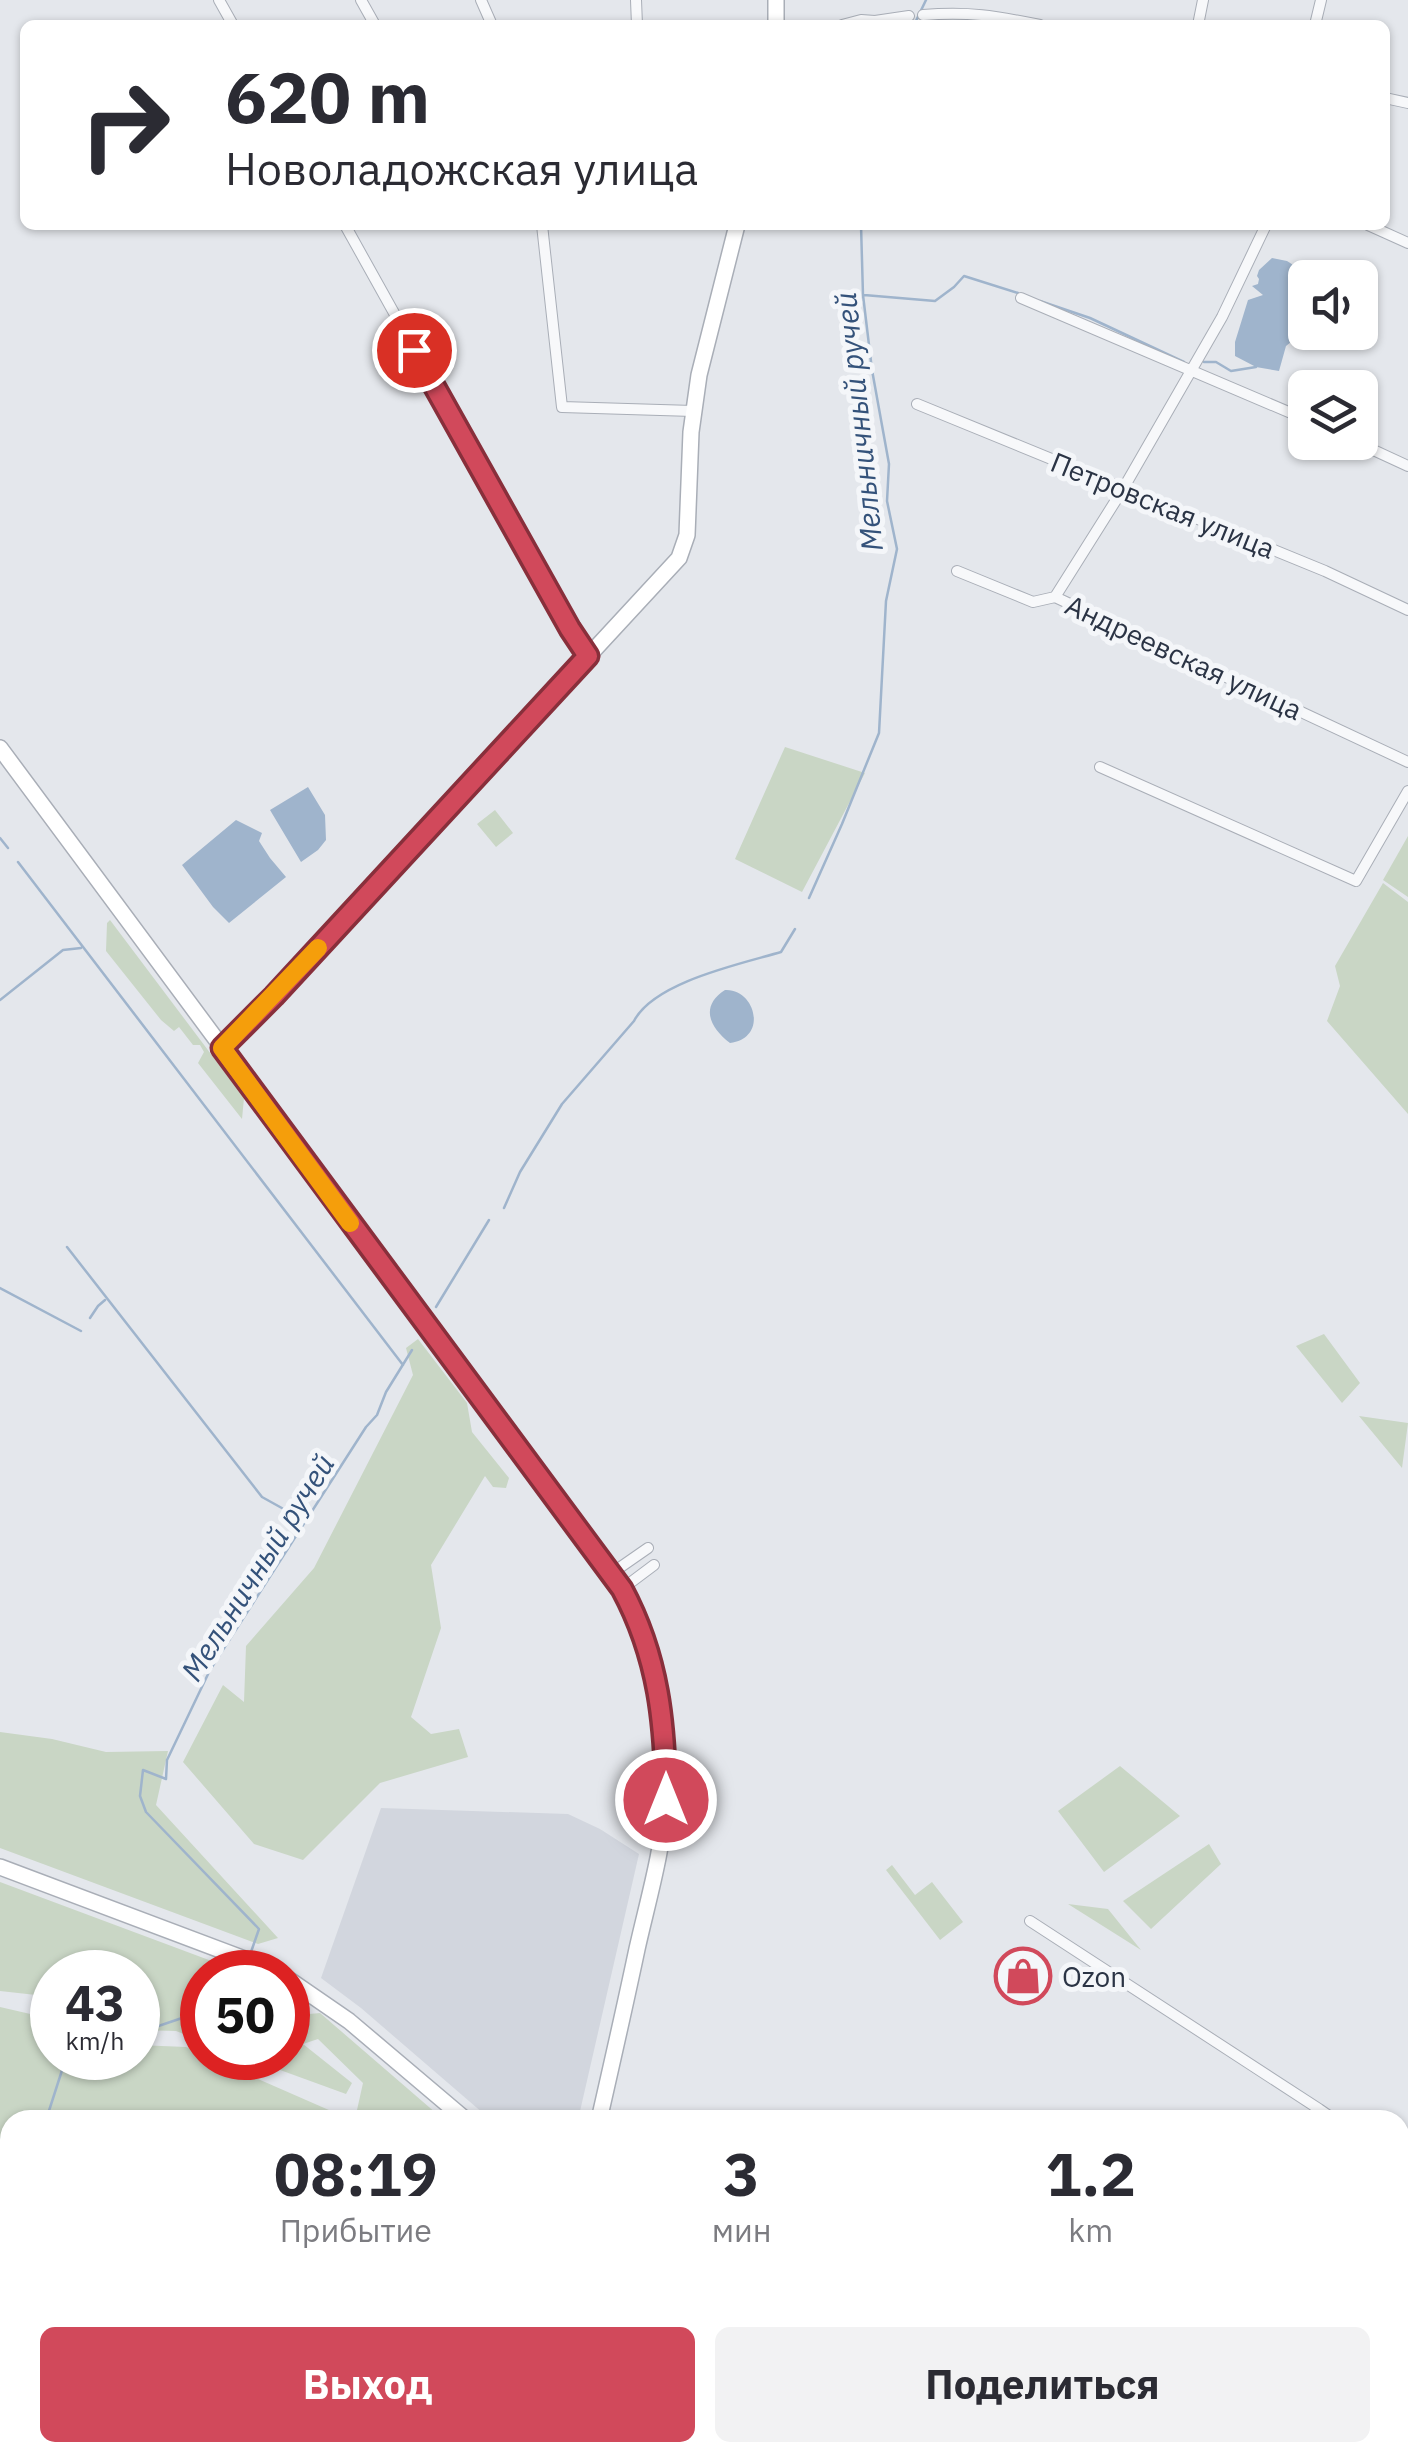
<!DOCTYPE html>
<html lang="ru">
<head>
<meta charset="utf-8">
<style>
	body { margin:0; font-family:"IBM Plex Sans",sans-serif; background:#f2f2f3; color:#2b2b33; height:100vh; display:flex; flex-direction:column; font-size:38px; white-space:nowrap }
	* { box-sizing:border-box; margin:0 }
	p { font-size:32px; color:#7c7c81 }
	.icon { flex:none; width:55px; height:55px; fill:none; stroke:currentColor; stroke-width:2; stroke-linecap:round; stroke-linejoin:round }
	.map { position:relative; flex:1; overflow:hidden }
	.details { position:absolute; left:0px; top:2110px; width:1410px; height:352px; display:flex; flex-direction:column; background:#fff; border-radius:30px 30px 0 0; box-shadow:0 2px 8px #0004 }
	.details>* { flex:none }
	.guide { position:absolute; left:20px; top:20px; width:1370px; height:210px; border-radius:15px; box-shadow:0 2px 8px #0004; background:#fff; color:#2b2b33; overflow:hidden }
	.controls { position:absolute; left:1288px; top:260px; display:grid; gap:20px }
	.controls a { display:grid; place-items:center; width:90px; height:90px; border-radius:15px; background:#fff; box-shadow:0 2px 8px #0004; font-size:50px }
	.speed { position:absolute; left:30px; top:1950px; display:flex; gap:20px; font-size:50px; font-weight:700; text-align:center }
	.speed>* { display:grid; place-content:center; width:130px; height:130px; border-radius:50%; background:#fff; box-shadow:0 2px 8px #0004; line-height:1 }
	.speed small { font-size:25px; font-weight:400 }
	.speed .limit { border:15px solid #d22; background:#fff; color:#111 }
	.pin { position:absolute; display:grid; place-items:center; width:85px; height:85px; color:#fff; margin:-42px; border:5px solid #fff; border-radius:50%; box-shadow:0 2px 10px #0007 }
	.me { position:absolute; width:110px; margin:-55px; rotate:0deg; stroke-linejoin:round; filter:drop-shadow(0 0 8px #0008) }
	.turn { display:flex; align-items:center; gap:35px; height:210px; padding:0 40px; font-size:45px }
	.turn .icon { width:130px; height:130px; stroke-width:2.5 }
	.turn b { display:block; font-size:70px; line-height:85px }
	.eta { display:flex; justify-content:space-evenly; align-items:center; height:170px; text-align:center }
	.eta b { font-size:60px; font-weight:700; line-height:70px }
	.cta { display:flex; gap:20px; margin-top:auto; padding:20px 40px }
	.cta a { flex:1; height:115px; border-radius:15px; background:#d1495b; color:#fff; font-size:40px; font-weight:700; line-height:115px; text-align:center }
	.cta a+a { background:#f2f2f3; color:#2b2b33 }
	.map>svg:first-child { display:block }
	.built { fill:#d2d6de }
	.green { fill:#c9d6c5 }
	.water { fill:#9fb4cc }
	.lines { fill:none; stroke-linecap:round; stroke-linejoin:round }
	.stream { stroke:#9fb4cc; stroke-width:2.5 }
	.street-casing { stroke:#a9aeb7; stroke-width:12 }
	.secondary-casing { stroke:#a9aeb7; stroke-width:18 }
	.street { stroke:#f7f8fa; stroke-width:10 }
	.secondary { stroke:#fff; stroke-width:15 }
	.route-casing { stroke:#882f3b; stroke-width:25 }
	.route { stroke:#d1495b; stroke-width:18 }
	.slow { stroke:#f59e0b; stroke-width:18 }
	.labels { text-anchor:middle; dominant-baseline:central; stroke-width:10; stroke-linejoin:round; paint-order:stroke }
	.street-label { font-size:28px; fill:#2b3445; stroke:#f4f6f9 }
	.poi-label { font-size:28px; fill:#2b3445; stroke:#f4f6f9; text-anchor:start }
	.water-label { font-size:30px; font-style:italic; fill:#34527a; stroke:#f4f6f9 }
</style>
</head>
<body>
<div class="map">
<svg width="1408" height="2462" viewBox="0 0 1408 2462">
	<rect width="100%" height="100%" fill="#e4e7ec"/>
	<path class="built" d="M381,1808L568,1814L600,1829L639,1854L578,2120H491L361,2008L321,1978Z"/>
	<path class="green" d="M785,747L865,773L802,892L735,859Z
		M495,810L513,833L496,847L477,824Z
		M1408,836V897L1383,880Z
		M1383,883L1408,902V1114L1327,1021L1340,986L1335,966Z
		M110,920L244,1098L242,1119L198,1063L204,1052L200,1045H193L179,1027L174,1031L161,1020L106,951L107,923Z
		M1324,1334L1360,1383L1342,1403L1296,1346Z
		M418,1339L467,1403L472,1432L509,1478L506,1488L493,1487L485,1476L431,1565L441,1628L411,1717L431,1734L459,1729L468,1757L380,1783L303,1860L254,1844L183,1762L223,1685L244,1702L246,1646L314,1568L413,1375L406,1348Z
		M1359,1416L1408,1423L1402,1468Z
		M0,1732L52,1739L106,1752L168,1751L156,1805L278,1938L258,1944L0,1848Z
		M1120,1766L1180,1816L1104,1872L1058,1811Z
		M1209,1844L1221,1864L1151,1929L1123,1901Z
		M892,1865L915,1895L932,1882L963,1922L940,1940L886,1870Z
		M0,1882L241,1972H202V2041L176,2031L138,2030V1972H52V2000L45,1996L0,1991Z
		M1068,1904L1108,1909L1141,1950Z
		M0,2007L52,2019V2058H138V2045L186,2047L202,2054V2058H210L338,2114L345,2120H10V2452L253,2453V2462H0Z
		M320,2013L444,2120H369L357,2110L363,2083L318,2039L303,2044L352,2083L346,2094L247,2058H288V2016Z
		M341,2453H440L441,2462H342Z
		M771,2453H830L841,2462H782Z"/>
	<path class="water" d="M1272,258L1287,261L1312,277L1305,278V331L1286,346L1279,371L1256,367L1235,356V342L1248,300L1263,295L1252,286L1258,284L1259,279L1257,276L1259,270Z
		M308,787L325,815L326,840L318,850L301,862L270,810Z
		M236,820L262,833L259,841L270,858L286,877L229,923L213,907L182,865Z
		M725,990C755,988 769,1038 730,1043C709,1027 700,1006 725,990Z"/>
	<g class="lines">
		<path class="stream" d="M914,25L926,0
			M864,295L935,301L954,287L964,276L1018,293
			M1040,301L1090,318L1184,362
			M1204,362H1216L1231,371L1256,367
			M0,838L8,848
			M18,862L403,1365
			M809,898L842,824L879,733L886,601L897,549L887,501L889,464L872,370L863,295L861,225
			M0,1000L63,950L81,948
			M504,1208L520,1172L562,1104L634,1021C654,982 740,964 781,952L795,929
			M67,1247L262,1497L307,1522
			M0,1288L81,1331
			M436,1307L489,1220
			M90,1318L98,1306L105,1300
			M251,1952L259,1929L146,1812L140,1796L143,1770L166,1779L167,1760L210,1670L366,1427L377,1415L386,1392L412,1350
			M138,2033L182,2018L202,2004
			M46,2120L66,2058
			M0,2240L10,2212"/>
		<g class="street-casing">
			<path id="street" d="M219,0L233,25
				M361,0L375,25
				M481,0L492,25
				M636,0L637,25
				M923,15C969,11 995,16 1040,25
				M842,25L861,20L875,21L909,16
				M1198,25L1203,0
				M1315,25L1321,0
				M1385,98L1408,103
				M345,225L570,629L589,655
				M542,225L562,407L693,411
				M1368,225L1408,243
				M1021,298L1305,419
				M917,404L1325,571L1408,610
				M1356,442L1408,466
				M957,571L1033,602L1055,597L1408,762
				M1055,597L1123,489L1222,317L1266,225
				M1100,767L1356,881L1408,791
				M612,1573L648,1548
				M622,1589L654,1565
				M1030,1921L1319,2109L1313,2120
				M1319,2109L1335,2120
				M1400,2164L1408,2169
				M1400,2364L1408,2352
				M921,2452L932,2462
				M1005,2452L1017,2462
				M961,2462L968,2452
				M1229,2462L1236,2452
				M1320,2462L1328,2452"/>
		</g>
		<g class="secondary-casing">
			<path id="secondary" d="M776,0V25
				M0,748L612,1573C653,1640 671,1722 666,1799C663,1850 648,1900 637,1949C625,2006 612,2063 599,2120
				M222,1048L274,996L679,558L687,535L691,432L699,375L737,225
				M0,1867L255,1963L274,1972
				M288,1979L349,2021L466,2120
				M861,2452L872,2462"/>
		</g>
		<use href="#street" class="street"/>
		<use href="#secondary" class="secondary"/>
	</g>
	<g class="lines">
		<g class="route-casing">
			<path id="route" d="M414,350L570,629L588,656L274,996L222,1048L622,1589C659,1658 665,1724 666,1800"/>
		</g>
		<use href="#route" class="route"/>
		<path class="slow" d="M318,948L222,1048L350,1223"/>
	</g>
	<defs>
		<g id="shop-ring" transform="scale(2.875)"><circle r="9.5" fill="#f4f6f9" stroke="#d1495b" stroke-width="1.5"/><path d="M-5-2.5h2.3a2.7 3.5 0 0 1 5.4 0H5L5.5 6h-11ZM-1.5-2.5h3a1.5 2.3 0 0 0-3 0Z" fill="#d1495b"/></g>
	</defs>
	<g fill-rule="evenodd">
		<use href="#shop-ring" x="1023" y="1976"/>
	</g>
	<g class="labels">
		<g class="street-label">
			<text transform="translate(1163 505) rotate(22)">Петровская улица</text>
			<text transform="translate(1184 657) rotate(25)">Андреевская улица</text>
		</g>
		<g class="poi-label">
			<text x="1062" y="1976">Ozon</text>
		</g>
		<g class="water-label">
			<text transform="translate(858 422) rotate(-96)">Мельничный ручей</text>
			<text transform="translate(257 1567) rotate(-58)">Мельничный ручей</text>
		</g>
	</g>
</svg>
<div class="controls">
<a><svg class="icon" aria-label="sound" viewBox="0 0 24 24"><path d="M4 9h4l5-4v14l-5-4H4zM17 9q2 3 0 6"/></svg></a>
<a><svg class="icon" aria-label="layers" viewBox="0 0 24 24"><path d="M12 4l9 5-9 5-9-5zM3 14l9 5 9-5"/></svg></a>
</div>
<div class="speed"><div>43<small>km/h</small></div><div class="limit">50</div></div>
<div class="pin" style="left:414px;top:350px;background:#d93025"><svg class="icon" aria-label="arrive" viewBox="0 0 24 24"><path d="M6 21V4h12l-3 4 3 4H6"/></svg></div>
<svg class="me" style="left:666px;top:1800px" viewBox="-20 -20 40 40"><circle r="17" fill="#d1495b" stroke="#fff" stroke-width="3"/><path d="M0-11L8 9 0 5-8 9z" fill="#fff"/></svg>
<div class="guide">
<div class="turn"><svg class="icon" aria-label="right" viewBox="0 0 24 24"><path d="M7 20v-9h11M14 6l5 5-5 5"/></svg><div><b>620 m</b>Новоладожская улица</div></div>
</div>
<section class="details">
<div class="eta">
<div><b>08:19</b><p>Прибытие</p></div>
<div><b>3</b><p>мин</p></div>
<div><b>1.2</b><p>km</p></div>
</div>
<div class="cta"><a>Выход</a><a>Поделиться</a></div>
</section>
</div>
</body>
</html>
